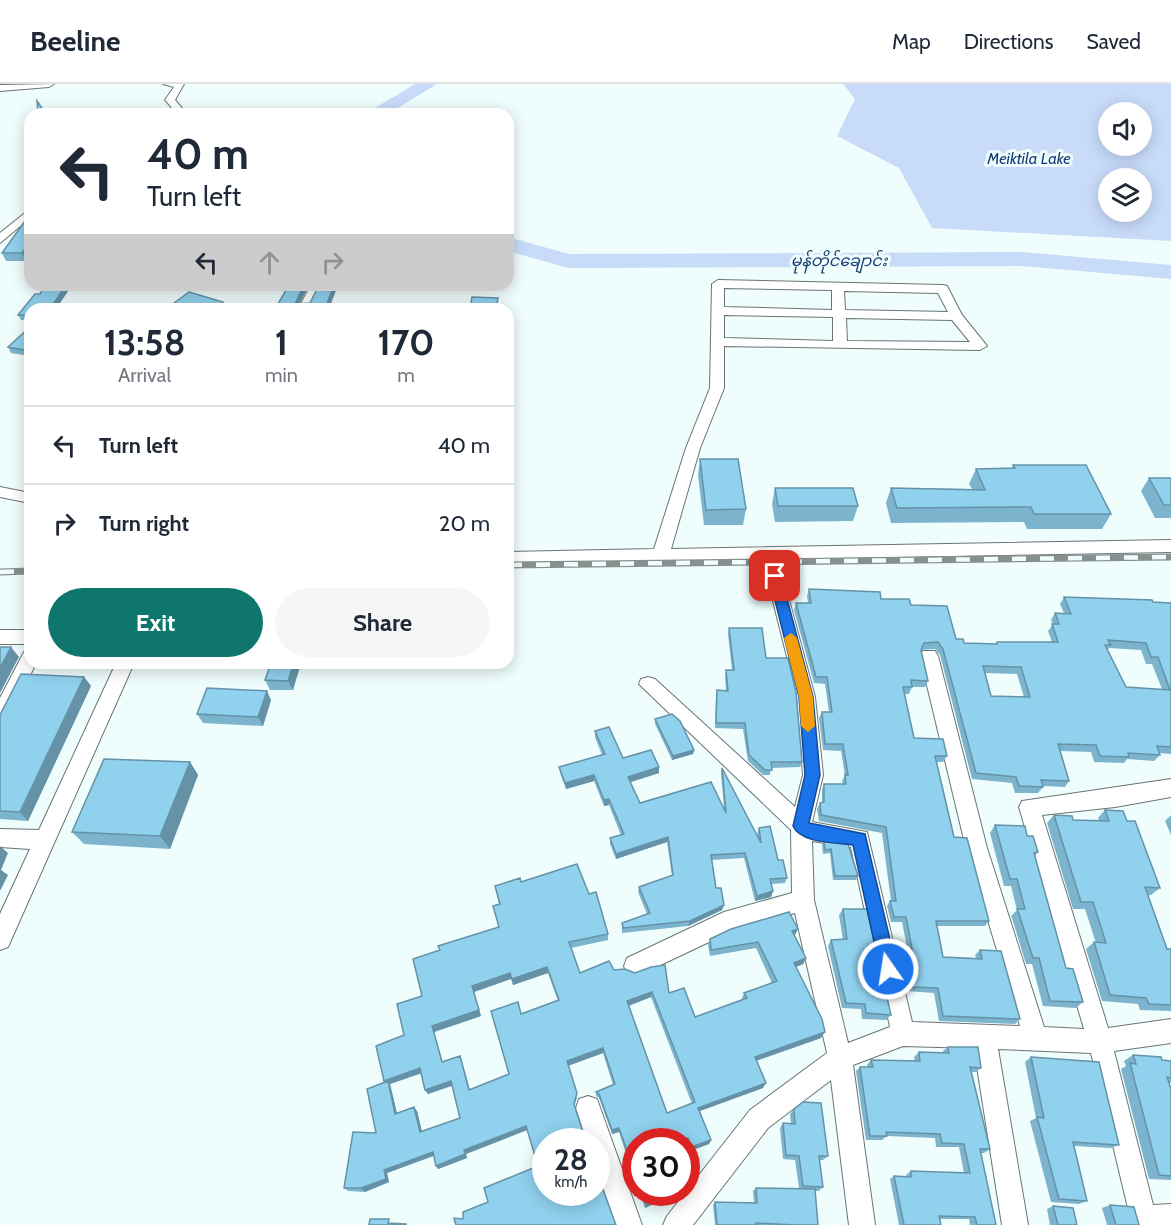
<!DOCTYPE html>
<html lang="en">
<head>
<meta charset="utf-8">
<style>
	body { margin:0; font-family:Cabin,"Noto Sans Myanmar",sans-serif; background:#f6f6f7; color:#1f2937; height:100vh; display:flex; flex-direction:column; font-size:22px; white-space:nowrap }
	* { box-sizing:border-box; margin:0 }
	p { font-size:20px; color:#747a83 }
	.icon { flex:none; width:33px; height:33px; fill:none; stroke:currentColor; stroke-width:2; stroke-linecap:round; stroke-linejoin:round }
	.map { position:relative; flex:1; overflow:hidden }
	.details { position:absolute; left:24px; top:219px; width:490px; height:366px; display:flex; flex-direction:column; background:#fff; border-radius:18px; box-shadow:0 3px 15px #0003 }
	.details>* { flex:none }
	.top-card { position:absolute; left:24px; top:24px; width:490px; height:183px; border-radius:18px; box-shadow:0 3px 15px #0003; background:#fff; color:#1f2937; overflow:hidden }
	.buttons { position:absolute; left:1098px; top:18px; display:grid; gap:12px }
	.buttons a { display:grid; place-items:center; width:54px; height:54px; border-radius:50%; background:#fff; box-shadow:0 3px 15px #0003; font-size:30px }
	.speed { position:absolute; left:532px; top:1044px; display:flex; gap:12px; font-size:30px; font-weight:700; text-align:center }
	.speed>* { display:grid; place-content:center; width:78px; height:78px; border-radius:50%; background:#fff; box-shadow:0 3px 15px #0003; line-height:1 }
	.speed small { font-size:15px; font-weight:400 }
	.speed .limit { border:9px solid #d22; background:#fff; color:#111 }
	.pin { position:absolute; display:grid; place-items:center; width:51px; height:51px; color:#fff; margin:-26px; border-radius:12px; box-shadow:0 3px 9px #0006 }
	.me { position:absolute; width:66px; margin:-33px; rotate:347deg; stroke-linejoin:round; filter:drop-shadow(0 0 4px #0008) }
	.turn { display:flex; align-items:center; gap:21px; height:126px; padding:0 24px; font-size:27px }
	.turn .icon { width:78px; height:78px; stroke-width:2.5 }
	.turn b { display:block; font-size:42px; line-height:51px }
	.lanes { display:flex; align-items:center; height:57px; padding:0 24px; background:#0003; justify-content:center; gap:30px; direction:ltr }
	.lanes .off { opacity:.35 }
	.eta { display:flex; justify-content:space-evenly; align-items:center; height:102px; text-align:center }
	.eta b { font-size:36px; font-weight:700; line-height:42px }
	.button { display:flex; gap:12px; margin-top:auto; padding:12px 24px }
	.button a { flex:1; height:69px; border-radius:36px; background:#0f766e; color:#fff; font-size:24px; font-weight:700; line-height:69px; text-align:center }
	.button a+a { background:#f6f6f7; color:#1f2937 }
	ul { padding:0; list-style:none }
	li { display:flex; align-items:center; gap:18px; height:78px; padding:0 24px; border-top:2px solid #e0e1e3 }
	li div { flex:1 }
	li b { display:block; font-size:22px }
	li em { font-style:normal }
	header { display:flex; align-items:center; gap:36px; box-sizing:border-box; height:84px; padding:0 30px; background:#fff; border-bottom:2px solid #e0e1e3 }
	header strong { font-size:28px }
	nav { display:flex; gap:33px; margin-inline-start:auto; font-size:21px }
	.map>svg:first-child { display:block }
	.water { fill:#c8dcfa; fill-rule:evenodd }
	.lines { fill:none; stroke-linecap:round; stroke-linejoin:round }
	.river { fill:#c8dcfa; fill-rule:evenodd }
	.minor-casing { stroke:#697474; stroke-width:2 }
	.minor { fill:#fff; fill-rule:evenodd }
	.rail-casing { stroke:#878f8f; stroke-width:7 }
	.rail { stroke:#f0fdfd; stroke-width:4.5; stroke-dasharray:14; stroke-linecap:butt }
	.wall { fill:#7cb4cd; fill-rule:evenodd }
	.shaded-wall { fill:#6592a7 }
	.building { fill:#90d1ee; stroke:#6592a7; stroke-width:1.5; fill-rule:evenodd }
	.route { fill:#1a73e8; stroke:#114b97; stroke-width:1.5 }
	.slow { fill:#f59e0b }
	.labels { text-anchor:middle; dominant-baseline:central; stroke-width:6; stroke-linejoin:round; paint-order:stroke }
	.far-water-label { font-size:16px; font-style:italic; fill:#173e77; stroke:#f0fdfd }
</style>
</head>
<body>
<header>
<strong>Beeline</strong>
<nav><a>Map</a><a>Directions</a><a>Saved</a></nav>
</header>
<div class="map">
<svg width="1171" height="1141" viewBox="0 0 1171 1141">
	<rect width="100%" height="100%" fill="#f0fdfd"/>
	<path class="water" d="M843,0H1171V157L932,144L899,84L837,52L855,15ZM1108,28H1142V62H1108ZM1108,94H1142V128H1108Z"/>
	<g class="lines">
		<path class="river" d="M415,0H437L388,30H365Z
			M508,153L569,170L1022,168L1171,181V195L1022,182L568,184L508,167Z"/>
		<g class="minor-casing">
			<path id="minor" d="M54,0L49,3L0,7V1Z
				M163,0H184L175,16L187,30H177L167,18L165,16L174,3Z
				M30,125V134L0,159V149Z
				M718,196L943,201L947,202L962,231L987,262L980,266L724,262V304L700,364L671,465L1171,456V468L508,480V468L654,465L686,364L710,304L712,200ZM724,204L832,206V226L724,223ZM844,207L938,209L948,228L845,226ZM724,231L833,233V257L724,254ZM846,234L952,236L970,258L847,257Z
				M311,201H323L310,225H298Z
				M0,403L30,409V419L0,413Z
				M775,487L783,493L815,613L823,691L812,738L867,748L912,938L1020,942L966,764L920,572L923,567H935L938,572L987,764L1044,943L1084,945L1019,723L1022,717L1171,695V713L1115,723L1042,731L1108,944L1171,935V959L1114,967L1153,1121L1171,1120V1141H1132L1091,969L998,965L1028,1141H1002L974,964L903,962L853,981L875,1141H849L831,996L768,1044L693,1141H663L667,1132L750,1026L827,969L795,829L728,849L635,893L627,890L624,882L627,874L724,828L792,809L791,746L639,600L641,595L648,593L655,595L795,723L803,691L797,613L767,493ZM812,757L851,763L890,943L848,959L814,816Z
				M0,546H30V560H0Z
				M30,566V579H36L7,639L0,641V614L24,568Z
				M116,579H134L8,863L0,866V830L30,765L0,763V745L39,746Z
				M588,1012L597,1015L642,1141H616L597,1086V1058H587L576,1024L579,1015Z"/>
		</g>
		<use href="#minor" class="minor"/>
		<g class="rail-casing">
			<path id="rail" d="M508,481L1171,473
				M0,488L30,487"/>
		</g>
		<use href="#rail" class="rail"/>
	</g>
	<path class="wall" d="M30,130V171L26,177H6L2,169Z
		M72,201L56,225H30V236H21L18,231L40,210Z
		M30,243V272L11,269L8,263Z
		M700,375L746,425L743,441H704L698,391Z
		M1013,381L1111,430L1102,445H1027L1024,438L891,439L886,419L891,404L972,405L969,400L976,385L1012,384Z
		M1149,394H1171V434H1155L1141,407Z
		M775,404L858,422L853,437L775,438L772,420Z
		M809,505L881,515L911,521L956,555L964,559L995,560L997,558H1052L1048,547L1053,540L1051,536L1055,529H1064L1060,520L1064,513L1171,519V670L1159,669L1160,671L1154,677L1127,675L1124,679L1094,678L1091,668L1060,667L1069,697L1065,703L1043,702V703L1038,709H1015L1012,699L972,695L940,571L935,565L921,566L928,597L925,603H912L909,610H904L914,654L947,672L943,678H937L954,753L989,837L985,842H937L943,873L976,874L975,871L980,866L1020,935L1015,940L939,937L934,909L907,907L899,874L903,869H908L902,838H891L887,822L890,817H891L882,749L819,737L817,725L820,719H822V706L824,700H843L842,697L845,691L841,667L823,666L819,634L822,628H829L825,600L814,599L794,526L796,519H808L807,512ZM1109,564L1141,566L1146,580H1152L1162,605L1126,603L1107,567ZM985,589L1017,590L1024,613L991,612Z
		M729,544L766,574L802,678L800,683L771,684L770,691H763L748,677L743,645L715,644L716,612L717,606L726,607L725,592L726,586H732L728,550Z
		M300,582L293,606H270L265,596Z
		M84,593L91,602L28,737L0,735V631Z
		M271,616L263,642L203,639L197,630Z
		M655,635L694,666L693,670L672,676L655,640Z
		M595,647L623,674L659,683V689L630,698L640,719L724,724L721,690L722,684L757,753V750L759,744L778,776L787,794L785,799L771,800L773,807L771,813L755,817L744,774L712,776L716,804L724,821L722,826L688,842L622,849V839L647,830L638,808L639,803L672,792L667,758L616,775L610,760V754L621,751L609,721L604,722L594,697L566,705L560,689L559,683L602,671L595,653Z
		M190,678L198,691L170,765L84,760L72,748Z
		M1105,726L1127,737L1160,804L1151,811H1148L1167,865H1171V927L1140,926L1138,920L1102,917L1086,865L1094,858L1096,859L1085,825H1073L1047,739L1054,731L1073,736L1099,737L1098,734Z
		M1171,731V751L1165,737Z
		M995,741L1027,752L1038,768L1035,772L1066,884L1083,918L1076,924L1043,922L1032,880H1026L1012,834L1011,832L1017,826L1011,802H1004L990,749Z
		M824,757L858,792L856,796H833L830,769L823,770L822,761Z
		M521,798L589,810L608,850V856L571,864L580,889L614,886L669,909L695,933L743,916L742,914L744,909L772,899L756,864L710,872L708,861L710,855L798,845L794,851L806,874L803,880L796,883L821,954L756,977L763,1004L700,1027L711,1056L709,1060L690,1067L687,1060V1058H636V1108H669V1110L668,1113L645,1124L640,1110L634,1112L628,1096L629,1092L633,1091L619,1048L612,1050L599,1014L596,1012V1008L613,1001L603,969L568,982L577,1014L574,1023L546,1058L616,1141L463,1135L488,1118L538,1082L527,1046L466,1070L467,1074L438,1085L434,1072L387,1089L389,1098L365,1108L348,1107L344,1104L376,1049L385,998L422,912L440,866L499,843L493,822L499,820L495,802ZM548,889L558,917L521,930L508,990L470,1006L462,977L442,978L434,948L481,932L474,908L511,895L513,901ZM651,913L692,1020L667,1029L629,922ZM421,989L425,1006L428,1010L452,1002L460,1034L422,1048L417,1027L397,1029L390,1000Z
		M843,825L891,931L886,936L862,935L861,925L842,924L828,862L831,856H843L839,831Z
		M948,963L981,984L976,988H971L990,1065L984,1069H981L996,1141H970L969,1135H940L941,1141H899L890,1095L894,1092H906V1091L911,1087L964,1089L959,1063H936L935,1054L887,1052L882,1056H866L856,987L860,983H868L867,981L871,976L915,977L914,973L919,968L943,969V967Z
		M1133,971L1162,976L1171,977V999H1169L1171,1005V1096L1149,1095L1121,985L1126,982L1124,977Z
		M1031,973L1119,1061L1111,1064L1074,1062L1087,1117L1079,1120L1051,1118L1030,1037L1036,1034L1025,978Z
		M794,1025L828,1072L823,1076H819L823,1103L819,1107H815L818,1141H715L713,1121L715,1118L754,1119L753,1107L756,1104H799L795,1076L783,1075L780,1044L783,1039H791L790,1030Z
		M1110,1121L1139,1141H1107L1102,1124Z
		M1053,1122L1077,1141H1050L1047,1125Z"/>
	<path class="shaded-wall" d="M30,158V171L26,177L22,169Z
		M66,201H72L56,225H50Z
		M304,201H309L297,225L295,220Z
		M334,201H338L329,225H325Z
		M223,218L225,225H215Z
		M11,563L19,573L0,609V584Z
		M294,579H299L300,582L293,606L288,597Z
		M84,593L91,602L28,737L20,728Z
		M267,607L271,616L263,642L258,633Z
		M694,666L693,670L672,676L673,672Z
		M190,678L198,691L170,765L160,752Z
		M659,683V689L628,699V693Z
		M594,691V697L566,705L565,699Z
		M609,715V721L604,722V716Z
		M668,753L667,758L616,775V770Z
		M0,762L8,769L1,786L8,791L0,807Z
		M773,807L771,813L755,817L757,812Z
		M724,821L722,826L688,842L690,837Z
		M798,845L795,851L789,853L792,847Z
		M806,874L803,880L791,885L794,879Z
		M547,883L548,889L513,901L512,895Z
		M510,889L511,895L474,908L472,902Z
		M652,908L651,913L627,922V917Z
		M479,926L481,932L434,948L444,983L442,978L432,942Z
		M825,948L821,954L752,978L755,973Z
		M603,964V969L567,982V977Z
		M420,984L422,989L390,1000L398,1034L395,1030L387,1002L384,997Z
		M451,997L453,1001L428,1010L425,1006Z
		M766,999L763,1004L697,1028L698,1024Z
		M414,1023L417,1027L423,1052L420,1048Z
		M526,1042L527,1046L466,1070L467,1074L438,1085L436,1082L464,1066Z
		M619,1044V1048L612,1050V1046Z
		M711,1056L709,1060L690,1067L691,1063Z
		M433,1068L435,1071L387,1089L389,1098L365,1108L361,1104L384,1086Z
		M637,1108H641L640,1110L634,1112L635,1109Z
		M669,1110L668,1113L645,1124L646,1121Z"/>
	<path class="building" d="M37,17L46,30H38Z
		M30,130V158L22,169H2Z
		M45,201H66L50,225H30V231H18L35,210H40Z
		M289,201H304L295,220L310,219L319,201H334L325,225H275Z
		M189,208L223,218L215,225H166Z
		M472,213L498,214L496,225H470Z
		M30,243V267L8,263Z
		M700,375H738L746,425L706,426Z
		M1013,381H1086L1111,430H1034L1031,423L897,424L891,404L985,406L976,385L1015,384Z
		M1149,394H1171V421H1164Z
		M775,404H853L858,422H778Z
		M809,505L880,508L881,515H909L911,521L947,522L956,555H963L964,559L997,560V558H1058L1052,540H1059L1055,529L1071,530L1064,513L1152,516L1153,518L1171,519V663L1157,662L1160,671L1128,669L1129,673L1100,672L1096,661L1058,660L1069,697L1041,696L1043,703L1019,702L1016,693L976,689L943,565L938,558L924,559L921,566L928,597L911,596L912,603H903L914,654L943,655L947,672H935L954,753L967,754L989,837H936L943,873L982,875L980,866L1001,867L1020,935L943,932L938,904L911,903L903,869L913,870L906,833H894L890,817H896L886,743L821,731L820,719L824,718V700H846L845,690L848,691L843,660H825L822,628H832L827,593H816L796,519H811ZM1108,556L1146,559L1151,573H1158L1170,606L1126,603L1105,561H1111ZM983,582L1021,583L1030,613L991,612Z
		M729,544H762L766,574H788L796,608L802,678H771L772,686H765L749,671L745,639H716L717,606L728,607L726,586H734Z
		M0,563H11L0,584Z
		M271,579H294L288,597L265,596Z
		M21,590L84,593L20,728L0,727V631Z
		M207,604L267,607L258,633L197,630Z
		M672,630L680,637L694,666L673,672L655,635Z
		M609,643L623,674L651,666L659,683L628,693L640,719L711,698L726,729L722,684L761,759L759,744L770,742L778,776H783L787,794L770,795L773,807L757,812L745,769L711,771L716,804H721L724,821L690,837L623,844L622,839L650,829L639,803L673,791L668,753L616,770L610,754L624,750L609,715L604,716L594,691L565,699L559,683L605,670L595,647Z
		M104,675L190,678L160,752L72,748Z
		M1105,726L1123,727L1127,737H1135L1160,804L1145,803L1167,865H1171V921L1149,920L1146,914L1110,911L1094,858L1106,859L1093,818H1081L1054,731L1072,732L1073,736L1109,737Z
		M995,741L1025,742L1027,752H1033L1038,768L1034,769L1066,884L1073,885L1083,918L1050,917L1039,874H1033L1018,827L1017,825H1025L1017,795H1010Z
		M824,757L848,760L858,792H835L831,765L825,766Z
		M577,780L589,810L596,808L608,850L569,858L580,889L609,877L614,886L625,885L635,889L651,883L665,881L669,909L684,904L695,933L747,914L744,909L777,897L758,858L711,866L710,855L731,845L789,828L798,845L792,847L806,874L794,879L822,935L825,948L755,973L766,999L698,1024L711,1056L691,1063L688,1054L678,1058H636V1108H637L635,1109L629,1092L635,1090L619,1044L612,1046L599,1010L596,1008L615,1000L603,964L567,977L577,1009L574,1020L585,1055L591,1056V1058H546V1108H597V1105L602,1103L616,1141H456L454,1134L463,1135V1128L488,1118L484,1104L538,1082L526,1042L464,1066L465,1070L436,1082L433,1068L384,1086L386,1095L361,1104H344L353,1048L376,1049L367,1005L388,997L395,1030L414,1023L420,1048L460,1034L451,997L425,1006L420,984L384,997L376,962L404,951L397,920L422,912L413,875L440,866L438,862L499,843L493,822L500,820L495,802L520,794L521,798ZM547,883L559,916L521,930L518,918L491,927L509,990L469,1006L460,972L442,978L432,942L479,926L472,902L510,889L512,895ZM652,908L695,1018L667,1029L627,917Z
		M843,825H867L891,931L866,929L865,920L846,919L831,856L847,855Z
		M948,963H978L981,984L970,983L990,1065H980L996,1141H977L975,1133L939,1132L941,1141H904L894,1092L911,1093V1087L970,1089L964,1060L942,1059L940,1050L886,1048L887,1052H870L860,983H873L871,976L920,977L919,968L949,969Z
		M1133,971L1161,973L1162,976L1171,977V994L1167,993L1171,1005V1092L1159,1091L1130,979L1136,980Z
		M1031,973L1099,978L1119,1061L1073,1058L1087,1117L1059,1115L1037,1033L1044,1034Z
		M803,1018L821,1019L828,1072H819L823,1103L803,1102L799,1072L786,1071L783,1039L795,1040L794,1025Z
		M756,1104L815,1105L818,1141H795L756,1139L757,1141H717L715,1118L757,1119Z
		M642,1108H669V1110L646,1121Z
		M1110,1121L1134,1123L1139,1141H1116Z
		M1053,1122L1073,1124L1077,1141H1058Z
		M370,1135H389L388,1139L406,1140V1141H369Z"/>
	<path class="route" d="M775,488L781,492L813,613L820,691L809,739L865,750L897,885L895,891L888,893L882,891L880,885L853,761C836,758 801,760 793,742L805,691L799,613L769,492Z"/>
	<path class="slow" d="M791,549L797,554L813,613L815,642L808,648L801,642L799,613L784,554Z"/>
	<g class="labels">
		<g class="far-water-label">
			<text x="1029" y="74">Meiktila Lake</text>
			<text x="839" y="176">မုန်တိုင်ချောင်း</text>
		</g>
	</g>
</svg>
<div class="buttons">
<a><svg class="icon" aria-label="sound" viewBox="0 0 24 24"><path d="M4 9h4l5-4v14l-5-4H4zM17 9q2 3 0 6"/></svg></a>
<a><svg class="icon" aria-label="layers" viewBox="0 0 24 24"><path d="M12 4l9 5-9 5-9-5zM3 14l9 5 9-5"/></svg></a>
</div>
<div class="speed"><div>28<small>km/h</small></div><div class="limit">30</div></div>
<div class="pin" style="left:775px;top:492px;background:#d93025"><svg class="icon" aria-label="arrive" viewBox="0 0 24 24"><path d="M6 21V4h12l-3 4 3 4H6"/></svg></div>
<svg class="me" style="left:888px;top:885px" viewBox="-20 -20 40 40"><circle r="17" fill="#1a73e8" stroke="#fff" stroke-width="3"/><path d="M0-11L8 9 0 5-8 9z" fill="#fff"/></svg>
<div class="top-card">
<div class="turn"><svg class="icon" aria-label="left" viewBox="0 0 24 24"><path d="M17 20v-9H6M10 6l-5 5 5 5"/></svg><div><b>40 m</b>Turn left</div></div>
<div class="lanes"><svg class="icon" aria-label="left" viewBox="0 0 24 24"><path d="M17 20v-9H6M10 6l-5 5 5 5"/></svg><svg class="icon off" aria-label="ahead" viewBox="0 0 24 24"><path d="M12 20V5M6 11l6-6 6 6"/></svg><svg class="icon off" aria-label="right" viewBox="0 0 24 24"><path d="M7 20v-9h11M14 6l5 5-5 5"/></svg></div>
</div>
<section class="details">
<div class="eta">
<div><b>13:58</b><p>Arrival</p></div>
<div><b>1</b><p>min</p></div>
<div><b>170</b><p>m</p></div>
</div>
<ul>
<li><svg class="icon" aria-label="left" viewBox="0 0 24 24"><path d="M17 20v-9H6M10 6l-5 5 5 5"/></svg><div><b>Turn left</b></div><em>40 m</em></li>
<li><svg class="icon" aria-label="right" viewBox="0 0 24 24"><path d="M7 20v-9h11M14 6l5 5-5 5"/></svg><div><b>Turn right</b></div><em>20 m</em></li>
</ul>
<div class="button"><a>Exit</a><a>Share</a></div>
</section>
</div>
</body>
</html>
